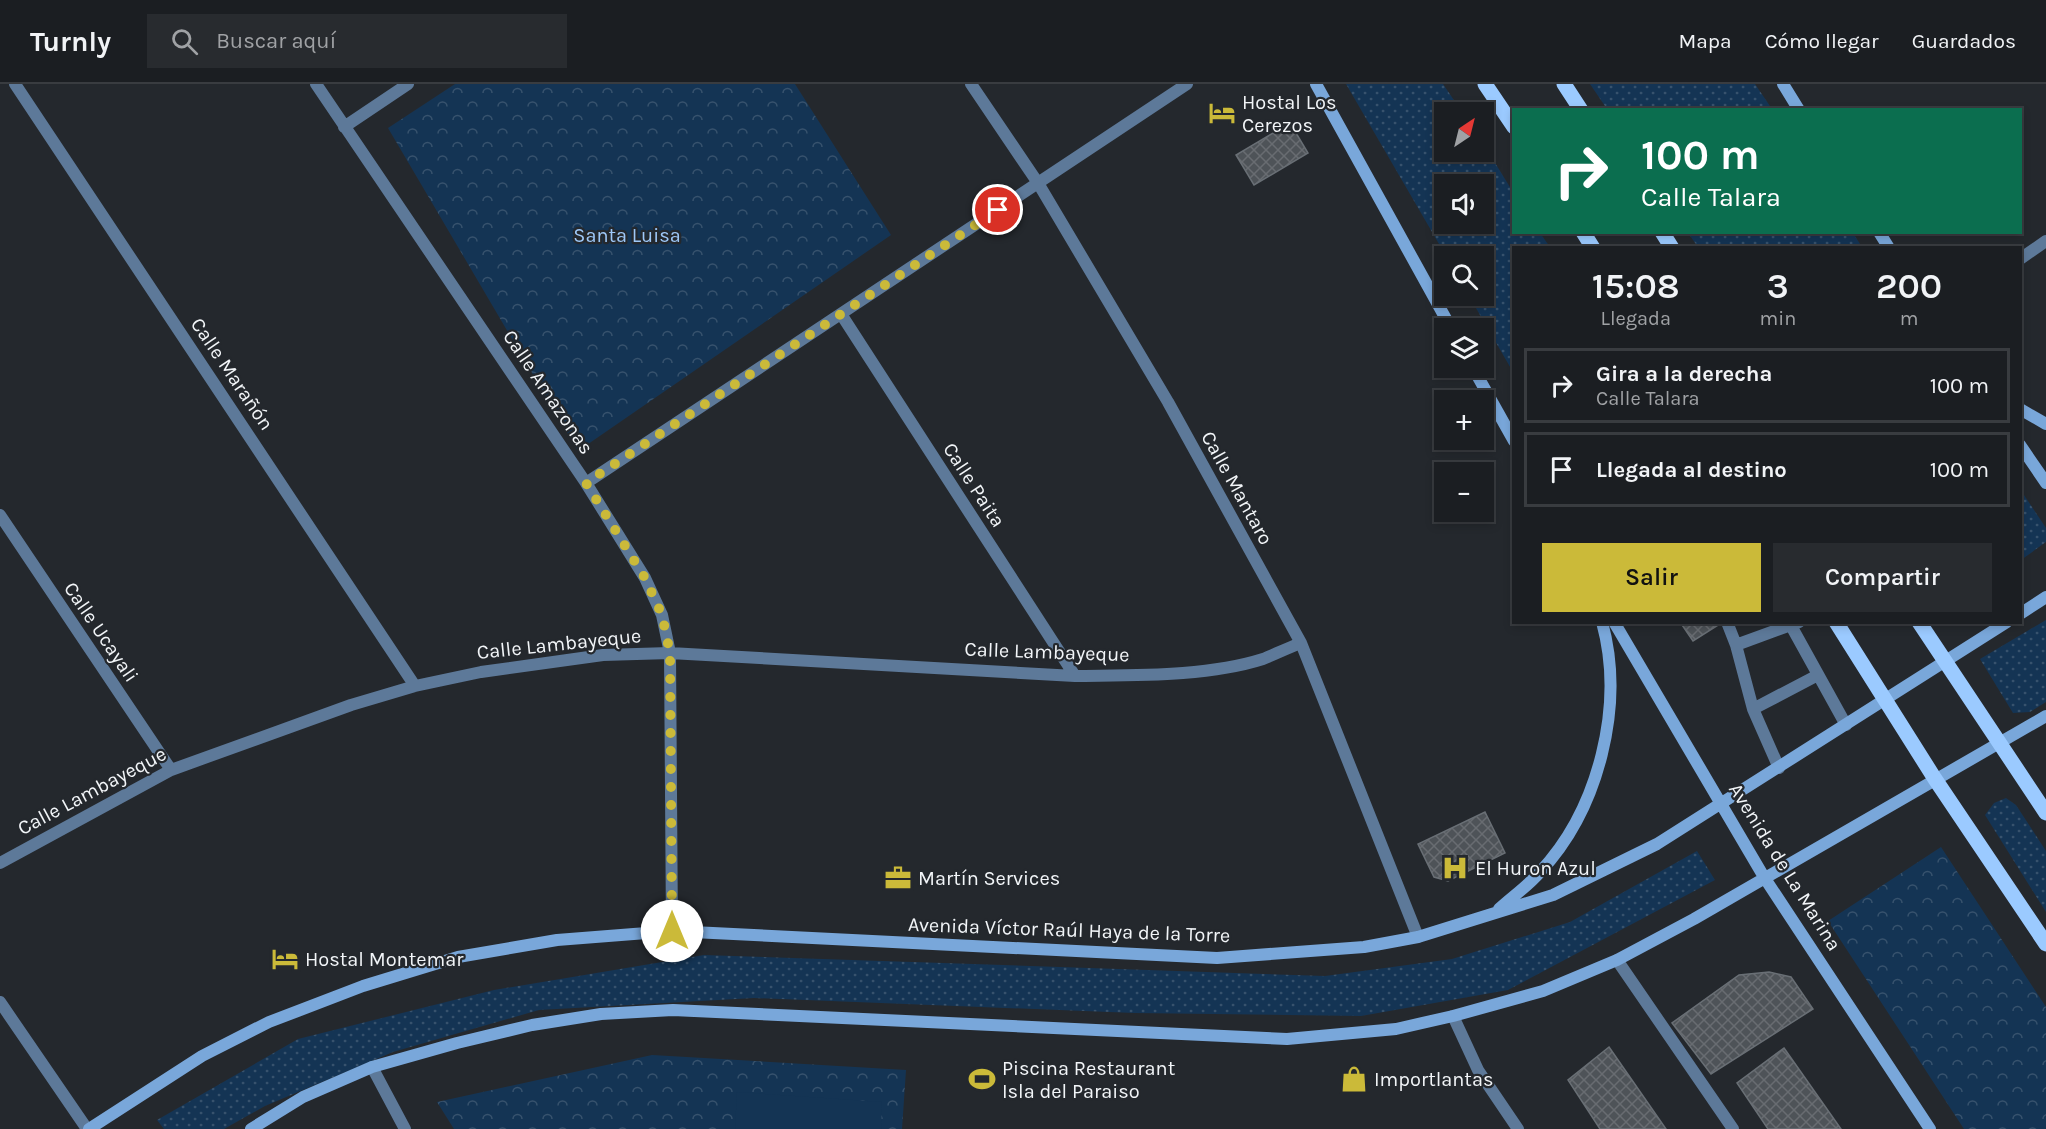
<!DOCTYPE html>
<html lang="es">
<head>
<meta charset="utf-8">
<style>
	body { margin:0; font-family:Karla,sans-serif; background:#282b2f; color:#f1f3f6; height:100vh; display:flex; flex-direction:column; font-size:22px; white-space:nowrap }
	* { box-sizing:border-box; margin:0 }
	p { font-size:20px; color:#a0a2a5 }
	.icon { flex:none; width:33px; height:33px; fill:none; stroke:currentColor; stroke-width:2; stroke-linecap:round; stroke-linejoin:round }
	.map { position:relative; flex:1; overflow:hidden }
	.details { position:absolute; left:1512px; top:162px; width:510px; height:378px; display:flex; flex-direction:column; background:#1b1e22; border-radius:0px; box-shadow:0 3px 9px #0003,0 0 0 2px #393c40 }
	.details>* { flex:none }
	.banner { position:absolute; left:1512px; top:24px; width:510px; height:126px; border-radius:0px; box-shadow:0 3px 9px #0003,0 0 0 2px #393c40; background:#0b6e4f; color:#fff; overflow:hidden }
	.needle { width:39px; rotate:35deg }
	.buttons { position:absolute; left:1434px; top:18px; display:grid; gap:12px }
	.buttons a { display:grid; place-items:center; width:60px; height:60px; border-radius:0px; background:#1b1e22; box-shadow:0 3px 9px #0003,0 0 0 2px #393c40; font-size:30px }
	.pin { position:absolute; display:grid; place-items:center; width:51px; height:51px; color:#fff; margin:-26px; border:3px solid #fff; border-radius:50%; box-shadow:0 2px 6px #0007 }
	.me { position:absolute; width:66px; margin:-33px; rotate:0deg; stroke-linejoin:round; filter:drop-shadow(0 0 4px #0008) }
	.turn { display:flex; align-items:center; gap:21px; height:126px; padding:0 30px; font-size:27px }
	.turn .icon { width:78px; height:78px; stroke-width:2.5 }
	.turn b { display:block; font-size:42px; line-height:51px }
	.eta { display:flex; justify-content:space-evenly; align-items:center; height:102px; text-align:center }
	.eta b { font-size:36px; font-weight:600; line-height:42px }
	.button { display:flex; gap:12px; margin-top:auto; padding:12px 30px }
	.button a { flex:1; height:69px; border-radius:0px; background:#cbba39; color:#111; font-size:24px; font-weight:600; line-height:69px; text-align:center }
	.button a+a { background:#282b2f; color:#f1f3f6 }
	ul { padding:0; list-style:none }
	li { display:flex; align-items:center; gap:18px; height:75px; margin:0 12px 9px; padding:0 18px; border:3px solid #393c40; border-radius:0px }
	li div { flex:1 }
	li b { display:block; font-size:22px }
	li em { font-style:normal }
	header { display:flex; align-items:center; gap:36px; box-sizing:border-box; height:84px; padding:0 30px; background:#1b1e22; border-bottom:2px solid #393c40 }
	header strong { font-size:28px }
	nav { display:flex; gap:33px; margin-inline-start:auto; font-size:21px }
	.search { width:420px; height:54px; background:#282b2f; display:flex; align-items:center; gap:15px; box-sizing:border-box; padding:0 21px; border-radius:0px; color:#a0a2a5; font-size:22px }
	.map>svg:first-child { display:block }
	.grass { fill:url(#grass-dots); fill-rule:evenodd }
	.park { fill:url(#park-crowns) }
	.pitch { fill:#143454 }
	.building { fill:url(#building-cross-hatch); stroke:#696f75; stroke-width:1.5 }
	.lines { fill:none; stroke-linecap:round; stroke-linejoin:round }
	.service { stroke:#5d7999; stroke-width:12 }
	.minor { stroke:#5d7999; stroke-width:12 }
	.tertiary { stroke:#5d7999; stroke-width:12 }
	.secondary { stroke:#79a7da; stroke-width:12 }
	.primary { stroke:#9bcaff; stroke-width:15 }
	.route { stroke:#cbba39; stroke-width:10; stroke-dasharray:0 18 }
	.labels { text-anchor:middle; dominant-baseline:central; stroke-width:4.5; stroke-linejoin:round; paint-order:stroke }
	.poi-label { font-size:20px; fill:#f2f5f8; stroke:#24282d; text-anchor:start }
	.park-label { font-size:20px; fill:#9ec8f8; stroke:#24282d }
	.street-label { font-size:20px; fill:#f2f5f8; stroke:#24282d }
</style>
</head>
<body>
<header>
<strong>Turnly</strong>
<div class="search"><svg class="icon" aria-label="search" viewBox="0 0 24 24"><circle cx="10" cy="10" r="6"/><path d="M15 15l6 6"/></svg>Buscar aquí</div>
<nav><a>Mapa</a><a>Cómo llegar</a><a>Guardados</a></nav>
</header>
<div class="map">
<svg width="2046" height="1045" viewBox="0 0 2046 1045">
	<defs>
		<pattern id="grass-dots" width="8" height="8" patternUnits="userSpaceOnUse" patternTransform="scale(1.5)"><rect width="8" height="8" fill="#143454"/><path d="M2 2h.1M6 6h.1" fill="none" stroke="#37526d" stroke-width="1.8" stroke-linecap="round"/></pattern>
		<pattern id="park-crowns" width="20" height="18" patternUnits="userSpaceOnUse" patternTransform="scale(1.5)"><rect width="20" height="18" fill="#143454"/><path d="M2 6a3 3 0 1 1 6 0M12 15a3 3 0 1 1 6 0" fill="none" stroke="#37526d"/></pattern>
		<pattern id="building-cross-hatch" width="8" height="8" patternUnits="userSpaceOnUse" patternTransform="scale(1.5)"><rect width="8" height="8" fill="#4e5358"/><path d="M0 0l8 8M0 8l8-8" fill="none" stroke="#686c71"/></pattern>
	</defs>
	<rect width="100%" height="100%" fill="#24282d"/>
	<path class="grass" d="M1346,0H1443L1462,28H1444V68H1484V61L1513,108L1514,148L1540,149L1550,163L1514,164L1513,288L1469,212H1484V172H1446ZM1484,100V140H1444V100Z
		M1590,0H1755L1772,25H1607Z
		M1688,149H1853L1862,163H1698Z
		M2020,405L2046,444V458L2021,476Z
		M2046,536V618L2030,628L2013,629L1980,575Z
		M2006,714L2016,721L2046,767V828L1985,731L1994,719Z
		M1697,767L1715,796L1508,906L1361,932L1134,929L754,914L539,926L393,968L265,1022L224,1045H164L157,1036L298,955L494,906L704,871L1325,892L1452,875L1570,838Z"/>
	<path class="park" d="M455,0H795L891,151L578,367L388,44Z
		M1941,763L2046,923V1045H1964L1828,837Z
		M652,971L906,986L902,1045H454L437,1018Z"/>
	<path class="pitch" d="M737,1008L882,1018L881,1045H735Z"/>
	<path class="building" d="M1290,39L1308,69L1254,101L1236,71Z
		M1680,538H1723L1693,557Z
		M1485,728L1505,769L1448,797L1434,793L1418,760Z
		M1769,888L1791,893L1813,925L1711,990L1672,939L1739,891Z
		M1609,963L1666,1045H1600L1568,996Z
		M1784,964L1841,1045H1768L1737,999Z"/>
	<g class="lines">
		<path class="service" d="M1727,538L1736,561L1799,538
			M1789,538L1846,641
			M1736,561L1753,625L1779,684
			M1753,625L1818,591"/>
		<path class="minor" d="M15,0L415,602
			M316,0L586,399L645,494L662,531L670,569L672,847
			M971,0L1038,99L1168,318L1301,559L1418,853
			M344,43L408,0
			M2020,175L2046,157
			M841,230L1075,592
			M586,399L1187,0
			M0,431L171,686
			M0,779L171,686L351,621L415,602L481,588L603,571L670,569L1075,592C1134,591 1206,593 1263,575C1275,570 1288,564 1301,559
			M1617,876L1733,1045
			M1453,932L1478,986L1518,1045
			M372,983L405,1045"/>
		<path class="tertiary" d="M0,918L87,1045"/>
		<path class="secondary" d="M1316,0L1451,244
			M1783,0L1799,26
			M1879,148L1889,164
			M1473,284L1514,357
			M2020,325L2046,340
			M2020,361L2046,399
			M2020,530L2046,513
			M1614,538L1764,793L1930,1045
			M1499,825C1512,813 1528,802 1540,788C1599,725 1625,621 1602,538
			M89,1045L202,972L269,938L363,902L458,873L557,856L672,847L1217,874L1364,863L1418,853L1553,811L1657,760L2007,538
			M251,1045L303,1013L372,983L457,959L532,941L601,930L673,926L1287,955L1396,945L1453,932L1543,907L1617,876L1694,835L2046,632"/>
		<path class="primary" d="M1485,0L1514,43
			M1564,0L1581,26
			M1583,148L1593,164
			M1662,148L1672,164
			M1836,538L1935,695L2046,860
			M1919,538L2046,729"/>
	</g>
	<g class="lines">
		<path class="route" d="M672,847L670,569L662,531L645,494L586,399L998,126"/>
	</g>
	<defs>
		<g id="hotel-bare" transform="scale(2.07)"><path d="M-6-4.5h1.5V1H6V5H4.5V3h-9V5H-6ZM-4 0a1.8 1.8 0 1 1 3.6 0ZM.5 0V-2.5h3Q6-2.5 6 0Z" fill="#cbba39" stroke="#24282d" stroke-width="2.5" paint-order="stroke"/></g>
		<g id="hospital-bare" transform="scale(2.07)"><path d="M-5-5h3v3.5h4V-5h3V5h-3V1.5h-4V5h-3Z" fill="#cbba39" stroke="#24282d" stroke-width="2.5" paint-order="stroke"/></g>
		<g id="office-bare" transform="scale(2.07)"><path d="M-6-3h4V-5.5h4V-3h4V5H-6ZM-1-4.5V-3h2v-1.5ZM-6 0V1H6V0Z" fill="#cbba39" stroke="#24282d" stroke-width="2.5" paint-order="stroke"/></g>
		<g id="stadium-bare" transform="scale(2.07)"><path d="M0-5a6.5 5 0 1 0 0 10a6.5 5 0 1 0 0-10ZM-3.5-1.8h7v3.6h-7Z" fill="#cbba39" stroke="#24282d" stroke-width="2.5" paint-order="stroke"/></g>
		<g id="shop-bare" transform="scale(2.07)"><path d="M-5-2.5h2.3a2.7 3.5 0 0 1 5.4 0H5L5.5 6h-11ZM-1.5-2.5h3a1.5 2.3 0 0 0-3 0Z" fill="#cbba39" stroke="#24282d" stroke-width="2.5" paint-order="stroke"/></g>
	</defs>
	<g fill-rule="evenodd">
		<use href="#hotel-bare" x="1222" y="29"/>
		<use href="#hospital-bare" x="1455" y="784"/>
		<use href="#office-bare" x="898" y="794"/>
		<use href="#hotel-bare" x="285" y="875"/>
		<use href="#stadium-bare" x="982" y="995"/>
		<use href="#shop-bare" x="1354" y="995"/>
	</g>
	<g class="labels">
		<g class="poi-label">
			<text x="1242" y="18">Hostal Los<tspan x="1242" dy="23">Cerezos</tspan></text>
			<text x="1475" y="784">El Huron Azul</text>
			<text x="918" y="794">Martín Services</text>
			<text x="305" y="875">Hostal Montemar</text>
			<text x="1002" y="984">Piscina Restaurant<tspan x="1002" dy="23">Isla del Paraiso</tspan></text>
			<text x="1374" y="995">Importlantas</text>
		</g>
		<g class="park-label">
			<text x="627" y="151">Santa Luisa</text>
		</g>
		<g class="street-label">
			<text transform="translate(232 290) rotate(56)">Calle Marañón</text>
			<text transform="translate(548 308) rotate(56)">Calle Amazonas</text>
			<text transform="translate(974 401) rotate(57)">Calle Paita</text>
			<text transform="translate(1237 404) rotate(61)">Calle Mantaro</text>
			<text transform="translate(101 548) rotate(56)">Calle Ucayali</text>
			<text transform="translate(559 560) rotate(-6)">Calle Lambayeque</text>
			<text transform="translate(1047 568) rotate(2)">Calle Lambayeque</text>
			<text transform="translate(92 707) rotate(-28)">Calle Lambayeque</text>
			<text transform="translate(1785 783) rotate(58)">Avenida de La Marina</text>
			<text transform="translate(1069 846) rotate(2)">Avenida Víctor Raúl Haya de la Torre</text>
		</g>
	</g>
</svg>
<div class="buttons">
<a><svg class="needle" viewBox="-14 -14 28 28"><path d="M0-13l5 13h-10z" fill="#e53935"/><path d="M0 13l5-13h-10z" fill="#a0a2a5"/></svg></a>
<a><svg class="icon" aria-label="sound" viewBox="0 0 24 24"><path d="M4 9h4l5-4v14l-5-4H4zM17 9q2 3 0 6"/></svg></a>
<a><svg class="icon" aria-label="search" viewBox="0 0 24 24"><circle cx="10" cy="10" r="6"/><path d="M15 15l6 6"/></svg></a>
<a><svg class="icon" aria-label="layers" viewBox="0 0 24 24"><path d="M12 4l9 5-9 5-9-5zM3 14l9 5 9-5"/></svg></a>
<a>+</a>
<a>−</a>
</div>
<div class="pin" style="left:998px;top:126px;background:#d93025"><svg class="icon" aria-label="arrive" viewBox="0 0 24 24"><path d="M6 21V4h12l-3 4 3 4H6"/></svg></div>
<svg class="me" style="left:672px;top:847px" viewBox="-20 -20 40 40"><circle r="19" fill="#fff"/><path d="M0-13L10 11 0 6-10 11z" fill="#cbba39"/></svg>
<div class="banner">
<div class="turn"><svg class="icon" aria-label="right" viewBox="0 0 24 24"><path d="M7 20v-9h11M14 6l5 5-5 5"/></svg><div><b>100 m</b>Calle Talara</div></div>
</div>
<section class="details">
<div class="eta">
<div><b>15:08</b><p>Llegada</p></div>
<div><b>3</b><p>min</p></div>
<div><b>200</b><p>m</p></div>
</div>
<ul>
<li><svg class="icon" aria-label="right" viewBox="0 0 24 24"><path d="M7 20v-9h11M14 6l5 5-5 5"/></svg><div><b>Gira a la derecha</b><p>Calle Talara</p></div><em>100 m</em></li>
<li><svg class="icon" aria-label="arrive" viewBox="0 0 24 24"><path d="M6 21V4h12l-3 4 3 4H6"/></svg><div><b>Llegada al destino</b></div><em>100 m</em></li>
</ul>
<div class="button"><a>Salir</a><a>Compartir</a></div>
</section>
</div>
</body>
</html>
